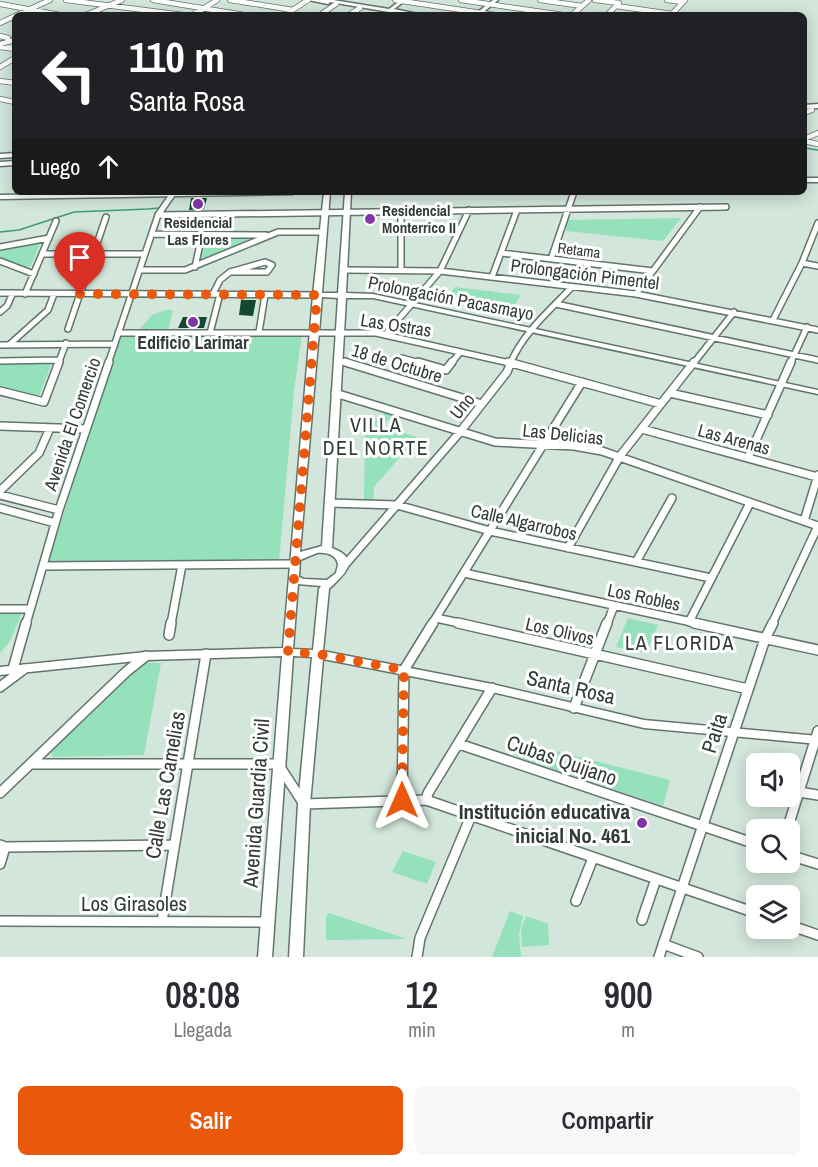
<!DOCTYPE html>
<html lang="es">
<head>
<meta charset="utf-8">
<style>
	body { margin:0; font-family:"Archivo Narrow",sans-serif; background:#f7f7f7; color:#2b2b33; height:100vh; display:flex; flex-direction:column; font-size:22px; white-space:nowrap }
	* { box-sizing:border-box; margin:0 }
	p { font-size:20px; color:#7c7c81 }
	.icon { flex:none; width:33px; height:33px; fill:none; stroke:currentColor; stroke-width:2; stroke-linecap:round; stroke-linejoin:round }
	.map { position:relative; height:957px; overflow:hidden }
	.panel { display:flex; flex-direction:column; background:#fff; flex:1 }
	.panel>* { flex:none }
	.banner { position:absolute; left:12px; top:12px; width:795px; height:183px; border-radius:9px; box-shadow:0 3px 15px #0003; background:#202124; color:#fff; overflow:hidden }
	.controls { position:absolute; left:746px; top:753px; display:grid; gap:12px }
	.controls a { display:grid; place-items:center; width:54px; height:54px; border-radius:9px; background:#fff; box-shadow:0 3px 15px #0003; font-size:30px }
	.pin { position:absolute; display:grid; place-items:center; width:51px; height:51px; color:#fff; margin:-62px -26px; border-radius:50% 50% 50% 0; rotate:-45deg; box-shadow:0 0 6px #0007 }
	.pin .icon { rotate:45deg }
	.me { position:absolute; width:66px; margin:-33px; rotate:0deg; stroke-linejoin:round; filter:drop-shadow(0 0 4px #0008) }
	.turn { display:flex; align-items:center; gap:21px; height:126px; padding:0 18px; font-size:27px }
	.turn .icon { width:78px; height:78px; stroke-width:2.5 }
	.turn b { display:block; font-size:42px; line-height:51px }
	.then { display:flex; align-items:center; height:57px; padding:0 18px; background:#0003; gap:12px; font-size:22px }
	.eta { display:flex; justify-content:space-evenly; align-items:center; height:102px; text-align:center }
	.eta b { font-size:36px; font-weight:600; line-height:42px }
	.cta { display:flex; gap:12px; margin-top:auto; padding:12px 18px }
	.cta a { flex:1; height:69px; border-radius:9px; background:#ea580c; color:#fff; font-size:24px; font-weight:600; line-height:69px; text-align:center }
	.cta a+a { background:#f7f7f7; color:#2b2b33 }
	.map>svg:first-child { display:block }
	.green { fill:#94e1bb }
	.lines { fill:none; stroke-linecap:round; stroke-linejoin:round }
	.stream { stroke:#3e9c74; stroke-width:1.5 }
	.building { fill:#154833 }
	.street-far3-casing { stroke:#63756b; stroke-width:6 }
	.street-far2-casing { stroke:#63756b; stroke-width:8 }
	.street-far1-casing { stroke:#63756b; stroke-width:10 }
	.street-casing { stroke:#63756b; stroke-width:12 }
	.secondary-casing { stroke:#63756b; stroke-width:3 }
	.street-far3 { stroke:#fff; stroke-width:4.5 }
	.street-far2 { stroke:#fff; stroke-width:5 }
	.street-far1 { stroke:#fff; stroke-width:7 }
	.street { stroke:#fff; stroke-width:9 }
	.secondary { fill:#fff; fill-rule:evenodd }
	.route { stroke:#ea580c; stroke-width:10; stroke-dasharray:0 18 }
	.poi-dot { fill:#8135a6; stroke:#fff; stroke-width:2 }
	.labels { text-anchor:middle; dominant-baseline:central; stroke-width:6; stroke-linejoin:round; paint-order:stroke }
	.far-poi-label { font-size:15px; font-weight:bold; fill:#333b37; stroke:#fff; text-anchor:start }
	.far-street-label { font-size:15px; fill:#333b37; stroke:#fff }
	.street-label { font-size:18px; fill:#333b37; stroke:#fff }
	.poi-label { font-size:18px; font-weight:bold; fill:#333b37; stroke:#fff }
	.neighbourhood-label { font-size:20px; letter-spacing:1.5px; fill:#333b37; stroke:#fff }
	.near-street-label { font-size:21px; fill:#333b37; stroke:#fff }
	.near-poi-label { font-size:21px; font-weight:bold; fill:#333b37; stroke:#fff; text-anchor:end }
</style>
</head>
<body>
<div class="map">
<svg width="818" height="957" viewBox="0 0 818 957">
	<rect width="100%" height="100%" fill="#d2e6db"/>
	<path class="green" d="M681,218L663,241L566,231L567,220Z
		M205,237H252L253,239L199,260Z
		M41,241L31,266L24,268L0,259V248Z
		M455,287L521,295L512,309L448,296Z
		M166,310H173L168,330H139L152,315Z
		M302,333L294,391L279,562L48,563L120,335Z
		M11,362L52,363L39,396L0,387V363Z
		M388,410L395,413L382,426L417,437L374,487V499H364L365,434L369,426Z
		M0,613H22L10,641L0,653Z
		M628,618L658,625L646,653L616,647Z
		M141,663H161L144,755L53,757L50,751Z
		M520,742L670,780L663,806L517,757L513,752L516,743Z
		M403,851L436,862L427,884L392,872Z
		M510,911L523,916L519,934L521,957H492Z
		M329,913L407,939L326,940V917Z
		M526,916L548,924L549,945L522,947L521,929Z"/>
	<g class="lines">
		<path class="stream" d="M0,41L15,37
			M804,148L818,150
			M0,232L19,230L74,212L148,209L159,208L163,205"/>
	</g>
	<path class="building" d="M191,198H207L204,209L189,210Z
		M241,300H256L253,316L239,315Z
		M183,317H207L204,328H178Z"/>
	<g class="lines">
		<g class="street-far3-casing">
			<path id="street-far3" d="M66,0L183,15
				M153,0L244,15
				M230,0L293,10
				M395,0L495,15
				M461,0L563,15
				M540,0L582,6
				M595,0L619,3
				M667,0L683,2
				M0,4L60,15
				M616,6L672,14
				M17,15L50,0
				M86,15L122,0
				M193,15L217,0
				M285,15L308,0
				M320,15L336,4
				M349,15L360,8
				M572,15L589,0
				M607,15L619,3
				M671,15L685,0
				M0,23L15,16
				M0,36L8,38
				M0,44L15,40
				M0,47L15,49
				M0,67L15,58
				M0,81L15,83
				M0,99L15,102
				M804,113L812,110
				M804,139L818,133
				M804,141L818,144"/>
		</g>
		<g class="street-far2-casing">
			<path id="street-far2" d="M401,211V270
				M158,215L726,207
				M152,234L266,235
				M0,247L49,238
				M501,253L653,271
				M42,254H145
				M551,259L574,192
				M0,261L34,274
				M265,262L272,265L267,272H230Z
				M802,263L818,266
				M195,267L202,235
				M140,270H185L278,232H323
				M345,270L440,271L636,294L818,330
				M492,277L517,210
				M0,293L317,295
				M25,294L56,221
				M213,294L220,280L230,272
				M636,294L700,207
				M556,304L818,360
				M0,312L7,306L13,293
				M773,320L802,263L818,223
				M68,329L106,217
				M259,332L265,295
				M118,333H376L514,364
				M210,333L220,294
				M385,335L440,271L469,210
				M10,344L48,310L54,294
				M0,345L115,344
				M402,358L423,364
				M337,360L350,364
				M0,361L58,360
				M58,364L66,343
				M108,364L158,215L174,192
				M451,364L460,352
				M510,364C523,333 549,311 572,287
				M693,364L734,312
				M790,364L807,327"/>
		</g>
		<g class="street-far1-casing">
			<path id="street-far1" d="M345,362L482,404
				M418,362L446,370L452,362
				M508,362L661,404
				M0,391L44,402L59,362
				M335,393L495,442L574,446L602,451L818,526
				M670,393L768,415
				M0,426L86,429
				M642,429L817,477
				M748,458L791,362
				M0,491L39,453L50,428
				M0,495L59,510
				M329,503L397,505L490,531L711,578
				M0,508L55,523
				M804,521L818,475
				M568,548L620,456L694,362
				M636,562L672,498
				M43,566L294,564
				M344,566L460,432L507,372L511,362
				M464,573L701,624
				M0,609H30
				M436,618L464,624
				M689,622L750,503
				M26,624L59,510L109,362
				M171,624L182,565
				M432,624L582,382
				M607,624L614,606
				M772,624L818,526"/>
		</g>
		<g class="street-casing">
			<path id="street" d="M458,623L748,689
				M694,623L818,650
				M169,635L171,623
				M13,669L26,623
				M0,687L24,669
				M574,708L607,623
				M459,744L756,844
				M30,764H278L304,804L426,800L756,913
				M799,792L818,795
				M0,793L127,671L146,656
				M402,800L404,670L433,623
				M426,800L428,793L492,688
				M787,830L818,731
				M0,845L5,847L173,845
				M789,855L818,864
				M0,864L5,847
				M576,901L593,858
				M642,920L656,879
				M0,921L267,922
				M162,921L206,654
				M789,925L818,935
				M663,944L698,957
				M417,957L420,938L471,816
				M659,957L765,639L773,623"/>
		</g>
		<g class="secondary-casing">
			<path id="secondary" d="M308,0H333L389,9L401,0H406L394,9L423,15L389,12L330,2L328,4Z
				M493,0H498L480,15H474Z
				M818,104V108L804,109V105Z
				M15,153V157L0,158V154Z
				M15,161V165L0,166V162Z
				M804,178H818V182H804Z
				M178,192H296L293,194L0,199V195Z
				M324,192H330L322,293H338L345,192H351L346,293L373,294L818,390V394L373,298H346L332,548C364,560 342,576 329,589L323,651L492,684L644,720L818,736V744L644,728L492,692L323,659L310,804L303,957H289L298,804L312,657L293,656L272,957H258L282,656L146,660L0,675V667L146,652L283,648L313,295ZM322,297L338,298L322,546L300,552ZM317,553C327,552 337,555 338,565L336,573L327,580L304,579L299,577L300,560ZM298,584L321,586L319,589L313,650L293,649Z"/>
		</g>
		<use href="#street-far3" class="street-far3"/>
		<use href="#street-far2" class="street-far2"/>
		<use href="#street-far1" class="street-far1"/>
		<use href="#street" class="street"/>
		<use href="#secondary" class="secondary"/>
	</g>
	<g class="lines">
		<path class="route" d="M80,294L317,295L288,652L318,654L404,670L402,800"/>
	</g>
	<g class="poi-dot">
		<circle cx="198" cy="204" r="6"/>
		<circle cx="370" cy="219" r="6"/>
		<circle cx="193" cy="322" r="6"/>
		<circle cx="642" cy="823" r="6"/>
	</g>
	<g class="labels">
		<g class="far-poi-label">
			<text x="382" y="210">Residencial<tspan x="382" dy="17">Monterrico II</tspan></text>
			<text x="198" y="222" text-anchor="middle">Residencial<tspan x="198" dy="17">Las Flores</tspan></text>
		</g>
		<g class="far-street-label">
			<text transform="translate(579 250) rotate(7)">Retama</text>
		</g>
		<g class="street-label">
			<text transform="translate(585 274) rotate(7)">Prolongación Pimentel</text>
			<text transform="translate(451 298) rotate(11)">Prolongación Pacasmayo</text>
			<text transform="translate(396 325) rotate(9)">Las Ostras</text>
			<text transform="translate(397 363) rotate(17)">18 de Octubre</text>
			<text transform="translate(462 406) rotate(-51)">Uno</text>
			<text transform="translate(72 424) rotate(-71)">Avenida El Comercio</text>
			<text transform="translate(563 434) rotate(6)">Las Delicias</text>
			<text transform="translate(734 439) rotate(15)">Las Arenas</text>
			<text transform="translate(524 522) rotate(13)">Calle Algarrobos</text>
			<text transform="translate(644 597) rotate(12)">Los Robles</text>
			<text transform="translate(560 631) rotate(13)">Los Olivos</text>
		</g>
		<g class="poi-label">
			<text x="193" y="342">Edificio Larimar</text>
		</g>
		<g class="neighbourhood-label">
			<text x="376" y="424">VILLA<tspan x="376" dy="23">DEL NORTE</tspan></text>
			<text x="680" y="642">LA FLORIDA</text>
		</g>
		<g class="near-street-label">
			<text transform="translate(571 687) rotate(13)">Santa Rosa</text>
			<text transform="translate(714 733) rotate(-72)">Paita</text>
			<text transform="translate(562 760) rotate(19)">Cubas Quijano</text>
			<text transform="translate(165 785) rotate(-80)">Calle Las Camelias</text>
			<text transform="translate(256 803) rotate(-86)">Avenida Guardia Civil</text>
			<text x="134" y="903">Los Girasoles</text>
		</g>
		<g class="near-poi-label">
			<text x="630" y="811">Institución educativa<tspan x="630" dy="24">inicial No. 461</tspan></text>
		</g>
	</g>
</svg>
<div class="controls">
<a><svg class="icon" aria-label="sound" viewBox="0 0 24 24"><path d="M4 9h4l5-4v14l-5-4H4zM17 9q2 3 0 6"/></svg></a>
<a><svg class="icon" aria-label="search" viewBox="0 0 24 24"><circle cx="10" cy="10" r="6"/><path d="M15 15l6 6"/></svg></a>
<a><svg class="icon" aria-label="layers" viewBox="0 0 24 24"><path d="M12 4l9 5-9 5-9-5zM3 14l9 5 9-5"/></svg></a>
</div>
<div class="pin" style="left:80px;top:294px;background:#d93025"><svg class="icon" aria-label="arrive" viewBox="0 0 24 24"><path d="M6 21V4h12l-3 4 3 4H6"/></svg></div>
<svg class="me" style="left:402px;top:800px" viewBox="-20 -20 40 40"><path d="M0-17L14 15 0 8-14 15z" fill="#ea580c" stroke="#fff" stroke-width="4"/></svg>
<div class="banner">
<div class="turn"><svg class="icon" aria-label="left" viewBox="0 0 24 24"><path d="M17 20v-9H6M10 6l-5 5 5 5"/></svg><div><b>110 m</b>Santa Rosa</div></div>
<div class="then">Luego<svg class="icon" aria-label="ahead" viewBox="0 0 24 24"><path d="M12 20V5M6 11l6-6 6 6"/></svg></div>
</div>
</div>
<section class="panel">
<div class="eta">
<div><b>08:08</b><p>Llegada</p></div>
<div><b>12</b><p>min</p></div>
<div><b>900</b><p>m</p></div>
</div>
<div class="cta"><a>Salir</a><a>Compartir</a></div>
</section>
</body>
</html>
